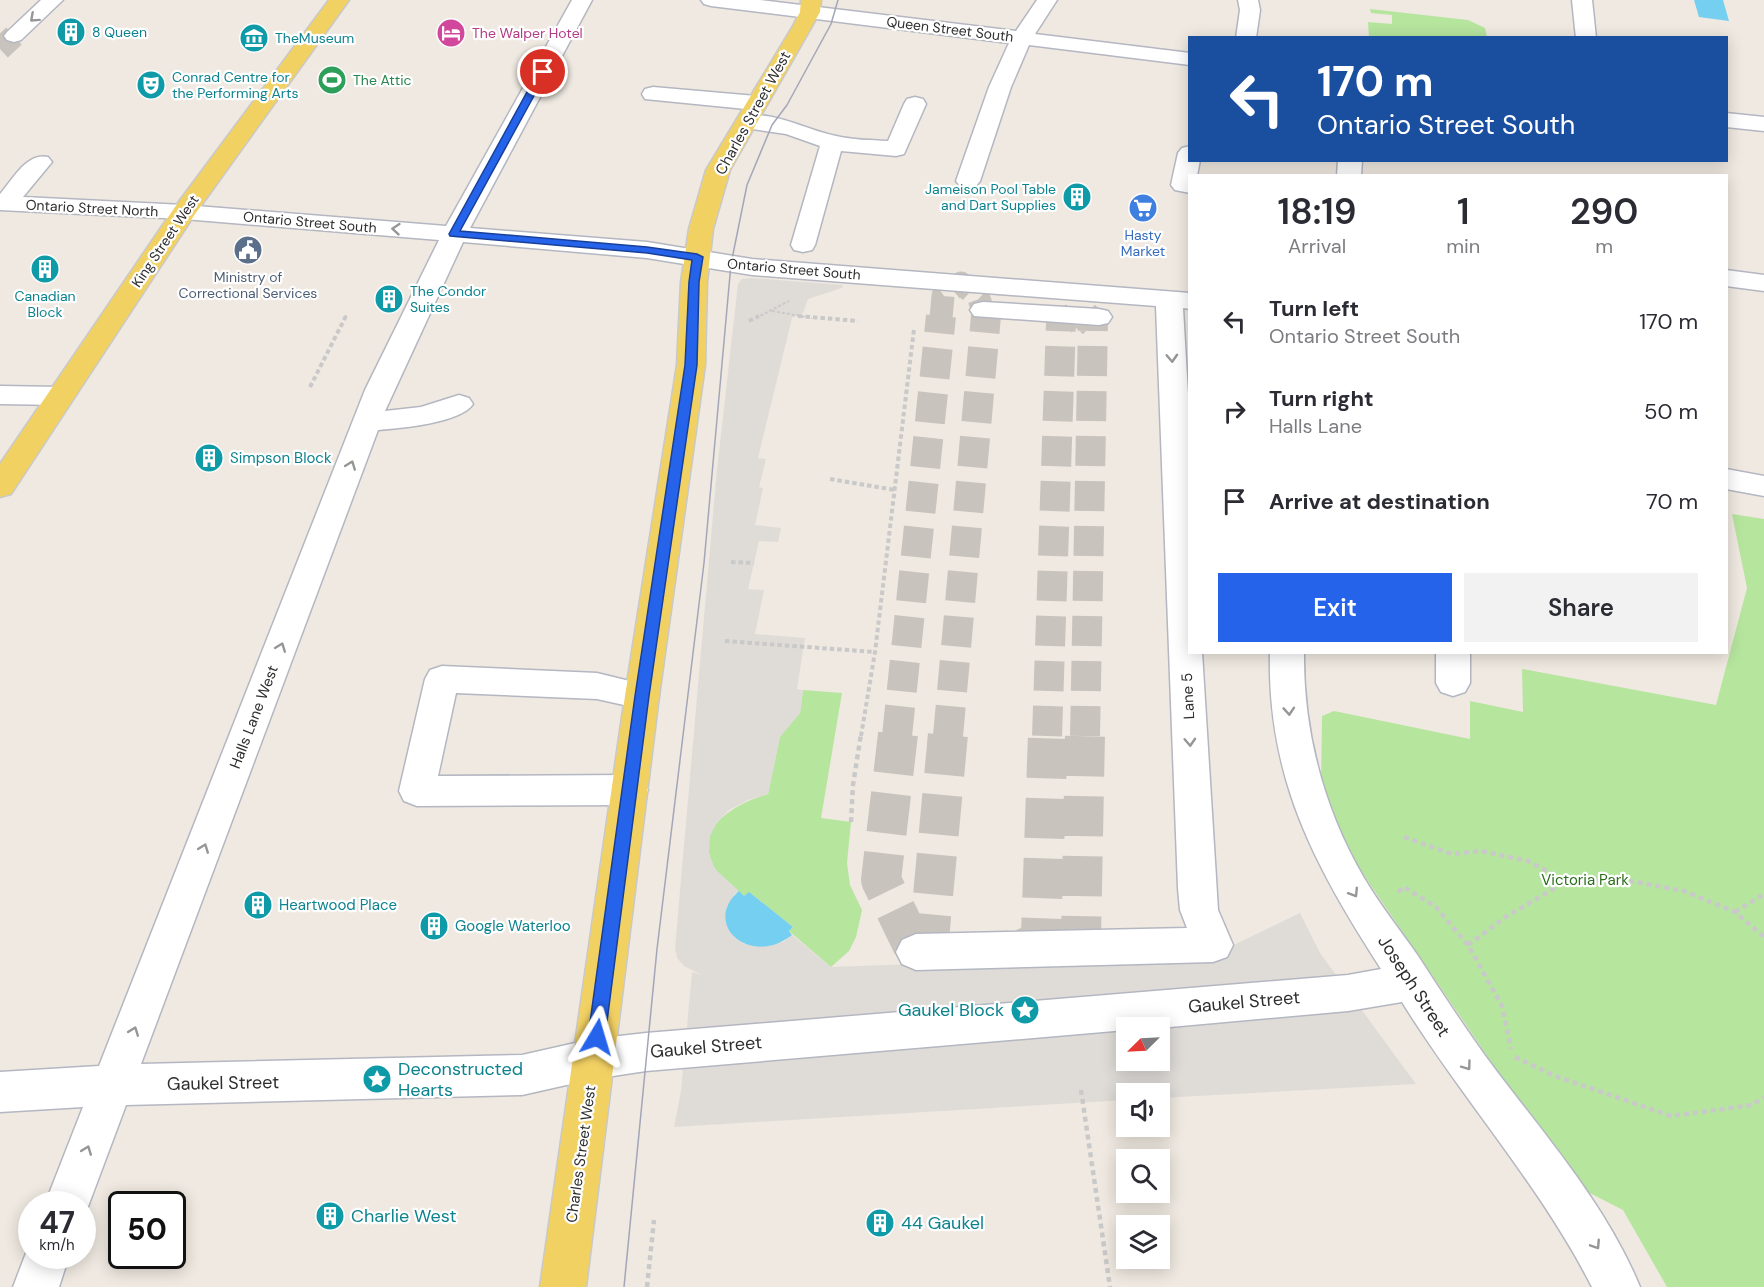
<!DOCTYPE html>
<html lang="en">
<head>
<meta charset="utf-8">
<style>
	body { margin:0; font-family:"DM Sans",sans-serif; background:#f2f2f3; color:#2b2b33; height:100vh; display:flex; flex-direction:column; font-size:22px; white-space:nowrap }
	* { box-sizing:border-box; margin:0 }
	p { font-size:20px; color:#7c7c81 }
	.icon { flex:none; width:33px; height:33px; fill:none; stroke:currentColor; stroke-width:2; stroke-linecap:round; stroke-linejoin:round }
	.map { position:relative; flex:1; overflow:hidden }
	.side { position:absolute; left:1188px; top:174px; width:540px; height:480px; display:flex; flex-direction:column; background:#fff; border-radius:0px; box-shadow:0 3px 15px #0003 }
	.side>* { flex:none }
	.hud { position:absolute; left:1188px; top:36px; width:540px; height:126px; border-radius:0px; box-shadow:0 3px 15px #0003; background:#1a4fa0; color:#fff; overflow:hidden }
	.needle { width:39px; rotate:246deg }
	.tools { position:absolute; left:1116px; top:1017px; display:grid; gap:12px }
	.tools a { display:grid; place-items:center; width:54px; height:54px; border-radius:0px; background:#fff; box-shadow:0 3px 15px #0003; font-size:30px }
	.speed { position:absolute; left:18px; top:1191px; display:flex; gap:12px; font-size:30px; font-weight:700; text-align:center }
	.speed>* { display:grid; place-content:center; width:78px; height:78px; border-radius:50%; background:#fff; box-shadow:0 3px 15px #0003; line-height:1 }
	.speed small { font-size:15px; font-weight:400 }
	.speed .limit { border:3px solid #111; border-radius:9px; background:#fff; color:#111 }
	.pin { position:absolute; display:grid; place-items:center; width:51px; height:51px; color:#fff; margin:-26px; border:3px solid #fff; border-radius:50%; box-shadow:0 2px 6px #0007 }
	.me { position:absolute; width:66px; margin:-33px; rotate:7deg; stroke-linejoin:round; filter:drop-shadow(0 0 4px #0008) }
	.turn { display:flex; align-items:center; gap:21px; height:126px; padding:0 30px; font-size:27px }
	.turn .icon { width:78px; height:78px; stroke-width:2.5 }
	.turn b { display:block; font-size:42px; line-height:51px }
	.eta { display:flex; justify-content:space-evenly; align-items:center; height:102px; text-align:center }
	.eta b { font-size:36px; font-weight:600; line-height:42px }
	.action { display:flex; gap:12px; margin-top:auto; padding:12px 30px }
	.action a { flex:1; height:69px; border-radius:0px; background:#2563eb; color:#fff; font-size:24px; font-weight:600; line-height:69px; text-align:center }
	.action a+a { background:#f2f2f3; color:#2b2b33 }
	ul { padding:0; list-style:none }
	li { display:flex; align-items:center; gap:18px; height:90px; padding:0 30px }
	li div { flex:1 }
	li b { display:block; font-size:22px }
	li em { font-style:normal }
	.map>svg:first-child { display:block }
	.green { fill:#b6e59e }
	.plaza { fill:#dfdcd8; fill-rule:evenodd }
	.water { fill:#75cff0 }
	.lines { fill:none; stroke-linecap:round; stroke-linejoin:round }
	.minor-tunnel-far2 { stroke:#c8c4bd; stroke-width:23; stroke-dasharray:23 11; stroke-linecap:butt }
	.minor-tunnel-far1 { stroke:#c8c4bd; stroke-width:30; stroke-dasharray:30 15; stroke-linecap:butt }
	.minor-tunnel { stroke:#c8c4bd; stroke-width:40; stroke-dasharray:40 20; stroke-linecap:butt }
	.minor-casing { stroke:#b4b7c1; stroke-width:3 }
	.major-casing { stroke:#c9c9c9; stroke-width:3 }
	.path-far2 { stroke:#c9c9c9; stroke-width:2; stroke-dasharray:3 2; stroke-linecap:butt }
	.path-far1 { stroke:#c9c9c9; stroke-width:4; stroke-dasharray:4.5 3; stroke-linecap:butt }
	.path { stroke:#c9c9c9; stroke-width:4.5; stroke-dasharray:5 4; stroke-linecap:butt }
	.minor { fill:#fff; fill-rule:evenodd }
	.major { fill:#f2d163; fill-rule:evenodd }
	.tram { stroke:#a3a6b8; stroke-width:1.5 }
	.oneway { stroke:#969696 }
	.route { fill:#2563eb; stroke:#184099; stroke-width:1.5 }
	.labels { text-anchor:middle; dominant-baseline:central; stroke-width:4.5; stroke-linejoin:round; paint-order:stroke }
	.far-street-label { font-size:14px; fill:#2e2e2e; stroke:#fff }
	.far-culture-label { font-size:14px; fill:#0d838f; stroke:#fff; text-anchor:start }
	.far-hotel-label { font-size:14px; fill:#b23c85; stroke:#fff; text-anchor:start }
	.far-leisure-label { font-size:14px; fill:#27864d; stroke:#fff; text-anchor:start }
	.far-shop-label { font-size:14px; fill:#366cbe; stroke:#fff }
	.far-service-label { font-size:14px; fill:#4e5e75; stroke:#fff }
	.street-label { font-size:15px; fill:#2e2e2e; stroke:#fff }
	.culture-label { font-size:15px; fill:#0d838f; stroke:#fff; text-anchor:start }
	.park-label { font-size:15px; fill:#2c6e1b; stroke:#fff }
	.near-street-label { font-size:18px; fill:#2e2e2e; stroke:#fff }
	.near-culture-label { font-size:18px; fill:#0d838f; stroke:#fff; text-anchor:start }
</style>
</head>
<body>
<div class="map">
<svg width="1764" height="1287" viewBox="0 0 1764 1287">
	<rect width="100%" height="100%" fill="#efe9e1"/>
	<path class="green" d="M1370,9L1468,20L1485,28L1487,37H1369L1368,22L1392,24V15L1371,13Z
		M1732,514L1764,519V1287H1667L1623,1210L1576,1186L1350,855L1321,791L1322,716L1334,711L1470,739V701L1523,712L1522,669L1716,705L1747,588Z
		M803,690L842,693L821,818L851,822L847,863L850,885L862,910L856,937L849,951L831,967L789,931L793,927L750,893L744,896C734,888 720,879 714,867C693,826 735,804 768,794L780,736L800,713Z"/>
	<path class="plaza" d="M751,278L843,285L842,288L808,299L803,313L792,318L758,458L766,459L759,487L763,488L755,525L781,528L778,542L759,541L748,589L764,590L755,634L805,638L797,689L803,690L800,713L780,737L768,794L748,800L729,810L717,822L710,836L709,854L715,869L739,891L734,895L727,924L733,936L744,944L783,942L792,935L831,967L1217,953L1300,913L1320,953L1416,1084L1160,1098V1094H1126V1100L674,1127L681,1091L692,972L702,975L684,966L677,958L675,948L717,469L738,284L742,279ZM1126,1028H1160V1060H1126Z"/>
	<path class="water" d="M1694,0H1723L1729,21L1699,17Z
		M739,891L744,896L749,892L793,927L789,931L792,935C750,968 701,924 739,891Z"/>
	<g class="lines">
		<path class="minor-tunnel-far2" d="M0,49L14,36
			M1085,316L1087,318
			M941,318L943,296L961,283L979,299L986,318
			M1064,318L1071,315"/>
		<path class="minor-tunnel-far1" d="M897,736L941,316
			M948,736L986,316
			M1047,736L1061,322L1067,316
			M1085,736L1093,323L1085,316"/>
		<path class="minor-tunnel" d="M898,734L881,880L916,952
			M1023,949L1034,944L1041,934L1048,734
			M1067,949L1081,939L1085,734
			M921,952L929,939L948,734"/>
		<g class="minor-casing">
			<path id="minor" d="M41,0H63L21,40L14,42L7,40L4,36L7,32Z
				M572,0H592L470,228L647,242L752,259L1190,293V309L1183,308L1190,429V652H1202L1218,910L1233,945L1227,957L1213,962L916,970L902,964L896,952L902,940L916,934L1187,928L1180,910L1178,888L1156,306L752,275L647,258L463,242L385,411L421,407L459,395L469,398L473,404C461,423 401,428 378,430L141,1064L522,1055L593,1039L646,1033L1348,975L1381,969C1315,866 1267,779 1270,652H1304C1303,731 1324,810 1364,878C1380,905 1400,930 1418,956C1448,1002 1477,1047 1511,1090C1559,1152 1610,1214 1640,1287H1592C1540,1185 1462,1099 1402,1002L1348,1011L1159,1028H1126V1030L646,1071L593,1079L522,1095L126,1105L83,1220L82,1204H45L83,1107L0,1112V1072L99,1066L365,390L439,240L184,219L0,210V194C13,179 27,152 48,157L52,162L23,197L184,205L446,226Z
				M701,0H760L1016,31L1037,0H1057L1035,34L1190,53V65L1029,45L1011,87L980,181L976,186L968,188L960,186L956,181L989,87L1009,43L711,6L704,4Z
				M1238,0H1258L1260,10L1256,38H1236L1240,10Z
				M1572,0H1592L1596,38H1576Z
				M653,87L756,96L764,98L767,103L764,108L756,110L645,99L642,94L645,89Z
				M915,97L923,99L926,104L904,154L896,156L841,151L815,245L812,250L803,252L794,250L791,245L820,146L786,134L739,127L736,122L739,117C772,109 805,130 836,136C852,140 871,140 888,141L904,104L907,99Z
				M1726,113L1764,117V131L1726,127Z
				M1190,146V160H1200L1197,176H1190V193L1175,190L1171,185L1178,153L1182,148Z
				M1338,160H1362L1361,176H1337Z
				M1726,270L1764,275V291L1726,286Z
				M983,302L1099,309L1108,311L1112,317L1108,323L1099,325L974,316L970,310L974,304Z
				M0,386L60,387L70,390L74,396L70,402L60,405L0,404Z
				M1726,469L1764,476V496L1726,489Z
				M1436,652H1470V683L1465,692L1453,696L1441,692L1436,683Z
				M442,666L597,673L654,687L659,696L654,705L642,709L597,699L456,693L438,776L630,775L643,780L648,790L643,800L630,805L417,806L404,801L399,791L425,679L430,670Z
				M31,1240L32,1256H69L59,1287H13Z"/>
		</g>
		<g class="major-casing">
			<path id="major" d="M329,0H349L195,214L11,494L0,497V464L175,207Z
				M801,0H821L820,12L730,170L713,229L707,282L705,365L659,696L586,1287H540L625,696L677,365L681,282L689,229L706,170L793,26L800,12Z"/>
		</g>
		<path class="path-far2" d="M772,311L812,318
			M345,318L347,314
			M756,318L789,301"/>
		<path class="path-far1" d="M798,316L858,321
			M749,321L759,316
			M310,387L346,316
			M830,479L895,490
			M731,562L754,563
			M725,641L875,652
			M861,736L875,652L914,329"/>
		<path class="path" d="M851,822L853,785L861,734
			M1404,837L1452,854L1481,851L1528,861L1566,881
			M1398,892L1404,887L1436,907L1468,945L1502,1006L1511,1049
			M1735,912L1764,894
			M1468,945L1507,916L1567,881L1625,880L1684,891L1735,912L1764,937
			M1515,1057L1555,1076L1671,1116L1752,1105L1764,1097
			M1081,1090L1110,1287
			M647,1287L654,1220"/>
		<use href="#minor" class="minor"/>
		<use href="#major" class="major"/>
		<path class="tram" d="M624,1287L657,949L704,563L731,264L747,185L772,125L787,105L831,24L838,0"/>
	</g>
	<defs><path id="oneway-chevron" d="M-2-3.5L2.5 0L-2 3.5" fill="none" stroke-width="1.6" stroke-linecap="round" stroke-linejoin="round" transform="scale(1.5)"/></defs>
	<g class="oneway">
		<use href="#oneway-chevron" transform="translate(34 18) rotate(138)"/>
		<use href="#oneway-chevron" transform="translate(396 229) rotate(-175)"/>
		<use href="#oneway-chevron" transform="translate(1172 358) rotate(87)"/>
		<use href="#oneway-chevron" transform="translate(351 465) rotate(-69)"/>
		<use href="#oneway-chevron" transform="translate(281 647) rotate(-69)"/>
		<use href="#oneway-chevron" transform="translate(1289 711) rotate(86)"/>
		<use href="#oneway-chevron" transform="translate(1190 742) rotate(87)"/>
		<use href="#oneway-chevron" transform="translate(204 848) rotate(-69)"/>
		<use href="#oneway-chevron" transform="translate(1354 893) rotate(58)"/>
		<use href="#oneway-chevron" transform="translate(134 1031) rotate(-69)"/>
		<use href="#oneway-chevron" transform="translate(1467 1066) rotate(54)"/>
		<use href="#oneway-chevron" transform="translate(87 1150) rotate(-69)"/>
		<use href="#oneway-chevron" transform="translate(1596 1245) rotate(57)"/>
	</g>
	<path class="route" d="M543,69L547,72L460,231L647,247L697,254L703,257L699,282L697,365L649,696L605,1037L603,1043L597,1045L591,1043L588,1037L635,696L685,365L689,282L692,260L647,253L450,236L449,234L538,72Z"/>
	<defs>
		<g id="building-disc" transform="scale(1.5)"><circle r="9.5" fill="#0f9aa8" stroke="#fff"/><path d="M-4-6H4V6H1V3H-1V6H-4ZM-2.5-4.3h1.7v1.8h-1.7ZM.8-4.3h1.7v1.8H.8ZM-2.5-1h1.7V.8h-1.7ZM.8-1h1.7V.8H.8Z" fill="#fff"/></g>
		<g id="hotel-disc" transform="scale(1.5)"><circle r="9.5" fill="#d1479c" stroke="#fff"/><path d="M-6-4.5h1.5V1H6V5H4.5V3h-9V5H-6ZM-4 0a1.8 1.8 0 1 1 3.6 0ZM.5 0V-2.5h3Q6-2.5 6 0Z" fill="#fff"/></g>
		<g id="museum-disc" transform="scale(1.5)"><circle r="9.5" fill="#0f9aa8" stroke="#fff"/><path d="M0-6L6-3V-2H-6V-3ZM-5-1h2V3h-2ZM-1-1h2V3h-2ZM3-1h2V3H3ZM-6 4H6V6H-6Z" fill="#fff"/></g>
		<g id="stadium-disc" transform="scale(1.5)"><circle r="9.5" fill="#2e9e5b" stroke="#fff"/><path d="M0-5a6.5 5 0 1 0 0 10a6.5 5 0 1 0 0-10ZM-3.5-1.8h7v3.6h-7Z" fill="#fff"/></g>
		<g id="theatre-disc" transform="scale(1.5)"><circle r="9.5" fill="#0f9aa8" stroke="#fff"/><path d="M-5-5.5Q0-4 5-5.5V0Q5 5 0 6Q-5 5-5 0ZM-3.3-2.5H-1v1.5H-3.3ZM1-2.5H3.3v1.5H1ZM-2.8 1Q0 5.5 2.8 1Z" fill="#fff"/></g>
		<g id="supermarket-disc" transform="scale(1.5)"><circle r="9.5" fill="#3f7fe0" stroke="#fff"/><path d="M-6-5.5h2.5l.6 2H6L4.5 2H-2.5L-4.4-4H-6ZM-1.5 3.2a1.3 1.3 0 1 0 .1 0ZM3 3.2a1.3 1.3 0 1 0 .1 0Z" fill="#fff"/></g>
		<g id="civic-disc" transform="scale(1.5)"><circle r="9.5" fill="#5c6f8a" stroke="#fff"/><path d="M-.6-6.5H3V-4.5H.6V-3L4-1V1h2V6H-6V1h2V-1L-.6-3ZM-1.2 2.5V6h2.4V2.5Z" fill="#fff"/></g>
		<g id="sight-disc" transform="scale(1.5)"><circle r="9.5" fill="#0f9aa8" stroke="#fff"/><path d="M0-6L1.8-2.2L6-1.7L2.9 1.2L3.7 5.4L0 3.3L-3.7 5.4L-2.9 1.2L-6-1.7L-1.8-2.2Z" fill="#fff"/></g>
	</defs>
	<g fill-rule="evenodd">
		<use href="#building-disc" x="71" y="32"/>
		<use href="#hotel-disc" x="451" y="33"/>
		<use href="#museum-disc" x="254" y="38"/>
		<use href="#stadium-disc" x="332" y="80"/>
		<use href="#theatre-disc" x="151" y="85"/>
		<use href="#building-disc" x="1077" y="197"/>
		<use href="#supermarket-disc" x="1143" y="208"/>
		<use href="#civic-disc" x="248" y="250"/>
		<use href="#building-disc" x="45" y="269"/>
		<use href="#building-disc" x="389" y="299"/>
		<use href="#building-disc" x="209" y="458"/>
		<use href="#building-disc" x="258" y="905"/>
		<use href="#building-disc" x="434" y="926"/>
		<use href="#sight-disc" x="1025" y="1010"/>
		<use href="#sight-disc" x="377" y="1079"/>
		<use href="#building-disc" x="330" y="1216"/>
		<use href="#building-disc" x="880" y="1223"/>
	</g>
	<g class="labels">
		<g class="far-street-label">
			<text transform="translate(950 29) rotate(7)">Queen Street South</text>
			<text transform="translate(92 208) rotate(3)">Ontario Street North</text>
			<text transform="translate(310 222) rotate(5)">Ontario Street South</text>
			<text transform="translate(165 241) rotate(-56)">King Street West</text>
			<text transform="translate(794 269) rotate(5)">Ontario Street South</text>
		</g>
		<g class="far-culture-label">
			<text x="92" y="32">8 Queen</text>
			<text x="275" y="38">TheMuseum</text>
			<text x="172" y="77">Conrad Centre for<tspan x="172" dy="16">the Performing Arts</tspan></text>
			<text x="1056" y="189" text-anchor="end">Jameison Pool Table<tspan x="1056" dy="16">and Dart Supplies</tspan></text>
			<text x="410" y="291">The Condor<tspan x="410" dy="16">Suites</tspan></text>
			<text x="45" y="296" text-anchor="middle">Canadian<tspan x="45" dy="16">Block</tspan></text>
		</g>
		<g class="far-hotel-label">
			<text x="472" y="33">The Walper Hotel</text>
		</g>
		<g class="far-leisure-label">
			<text x="353" y="80">The Attic</text>
		</g>
		<g class="far-shop-label">
			<text x="1143" y="235">Hasty<tspan x="1143" dy="16">Market</tspan></text>
		</g>
		<g class="far-service-label">
			<text x="248" y="277">Ministry of<tspan x="248" dy="16">Correctional Services</tspan></text>
		</g>
		<g class="street-label">
			<text transform="translate(753 113) rotate(-61)">Charles Street West</text>
			<text transform="translate(1188 696) rotate(-93)">Lane 5</text>
			<text transform="translate(254 717) rotate(-69)">Halls Lane West</text>
			<text transform="translate(581 1154) rotate(-82)">Charles Street West</text>
		</g>
		<g class="culture-label">
			<text x="230" y="458">Simpson Block</text>
			<text x="279" y="905">Heartwood Place</text>
			<text x="455" y="926">Google Waterloo</text>
		</g>
		<g class="park-label">
			<text x="1585" y="880">Victoria Park</text>
		</g>
		<g class="near-street-label">
			<text transform="translate(1414 986) rotate(57)">Joseph Street</text>
			<text transform="translate(1244 1002) rotate(-5)">Gaukel Street</text>
			<text transform="translate(706 1047) rotate(-5)">Gaukel Street</text>
			<text transform="translate(223 1083) rotate(-1)">Gaukel Street</text>
		</g>
		<g class="near-culture-label">
			<text x="1004" y="1010" text-anchor="end">Gaukel Block</text>
			<text x="398" y="1069">Deconstructed<tspan x="398" dy="21">Hearts</tspan></text>
			<text x="351" y="1216">Charlie West</text>
			<text x="901" y="1223">44 Gaukel</text>
		</g>
	</g>
</svg>
<div class="tools">
<a><svg class="needle" viewBox="-14 -14 28 28"><path d="M0-13l5 13h-10z" fill="#e53935"/><path d="M0 13l5-13h-10z" fill="#7c7c81"/></svg></a>
<a><svg class="icon" aria-label="sound" viewBox="0 0 24 24"><path d="M4 9h4l5-4v14l-5-4H4zM17 9q2 3 0 6"/></svg></a>
<a><svg class="icon" aria-label="search" viewBox="0 0 24 24"><circle cx="10" cy="10" r="6"/><path d="M15 15l6 6"/></svg></a>
<a><svg class="icon" aria-label="layers" viewBox="0 0 24 24"><path d="M12 4l9 5-9 5-9-5zM3 14l9 5 9-5"/></svg></a>
</div>
<div class="speed"><div>47<small>km/h</small></div><div class="limit">50</div></div>
<div class="pin" style="left:543px;top:72px;background:#d93025"><svg class="icon" aria-label="arrive" viewBox="0 0 24 24"><path d="M6 21V4h12l-3 4 3 4H6"/></svg></div>
<svg class="me" style="left:597px;top:1037px" viewBox="-20 -20 40 40"><path d="M0-17L14 15 0 8-14 15z" fill="#2563eb" stroke="#fff" stroke-width="4"/></svg>
<div class="hud">
<div class="turn"><svg class="icon" aria-label="left" viewBox="0 0 24 24"><path d="M17 20v-9H6M10 6l-5 5 5 5"/></svg><div><b>170 m</b>Ontario Street South</div></div>
</div>
<section class="side">
<div class="eta">
<div><b>18:19</b><p>Arrival</p></div>
<div><b>1</b><p>min</p></div>
<div><b>290</b><p>m</p></div>
</div>
<ul>
<li><svg class="icon" aria-label="left" viewBox="0 0 24 24"><path d="M17 20v-9H6M10 6l-5 5 5 5"/></svg><div><b>Turn left</b><p>Ontario Street South</p></div><em>170 m</em></li>
<li><svg class="icon" aria-label="right" viewBox="0 0 24 24"><path d="M7 20v-9h11M14 6l5 5-5 5"/></svg><div><b>Turn right</b><p>Halls Lane</p></div><em>50 m</em></li>
<li><svg class="icon" aria-label="arrive" viewBox="0 0 24 24"><path d="M6 21V4h12l-3 4 3 4H6"/></svg><div><b>Arrive at destination</b></div><em>70 m</em></li>
</ul>
<div class="action"><a>Exit</a><a>Share</a></div>
</section>
</div>
</body>
</html>
